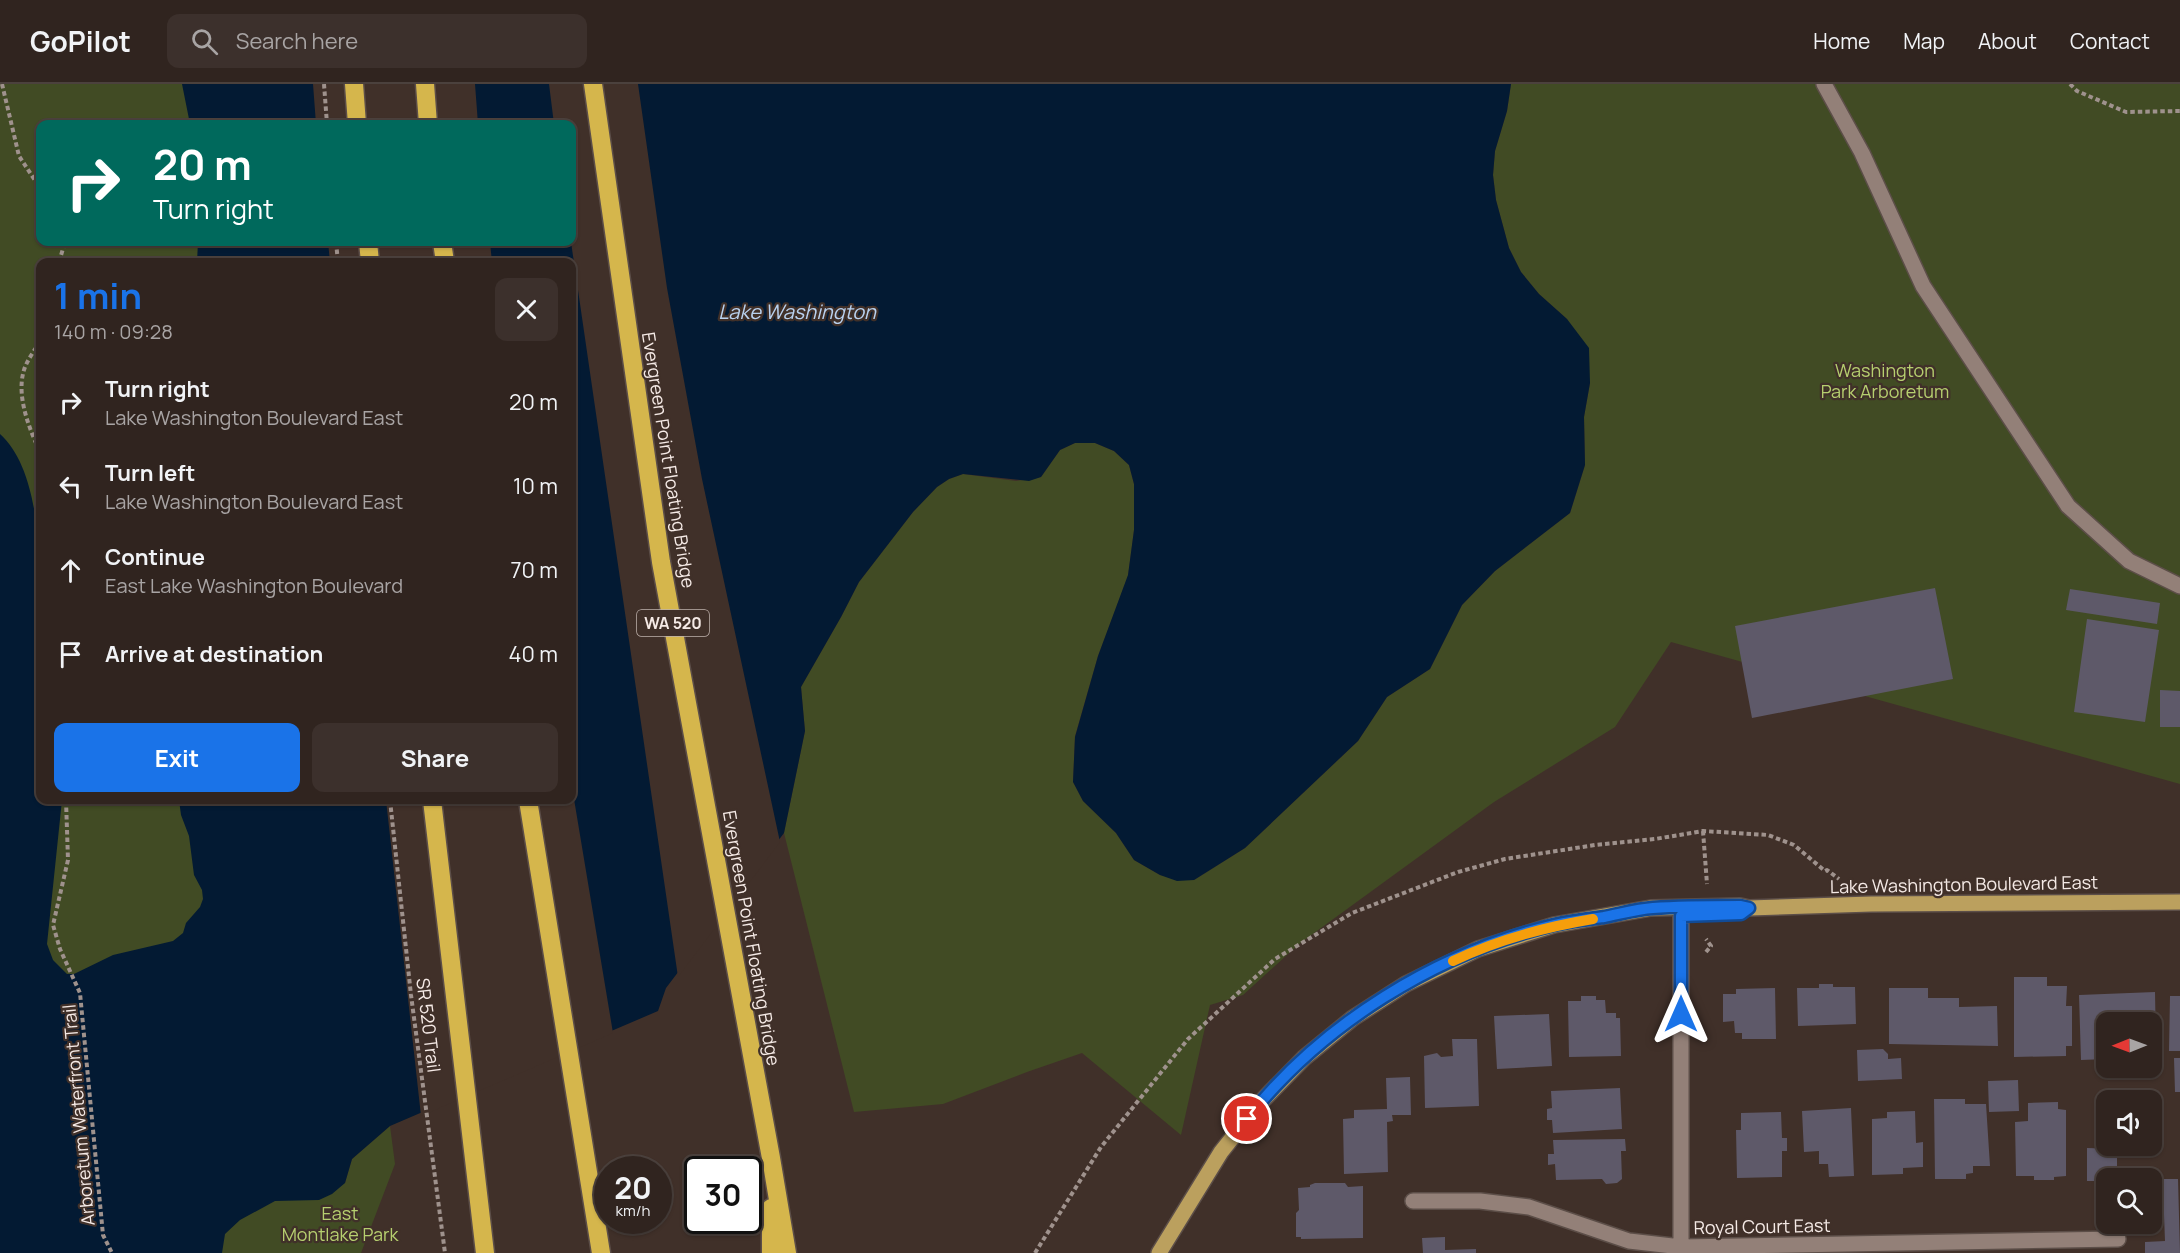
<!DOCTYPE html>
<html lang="en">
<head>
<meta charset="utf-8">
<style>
	body { margin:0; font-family:Manrope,sans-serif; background:#3c302c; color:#f1f3f6; height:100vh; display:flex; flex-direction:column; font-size:22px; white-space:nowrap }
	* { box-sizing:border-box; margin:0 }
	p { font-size:20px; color:#a8a4a4 }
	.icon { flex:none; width:33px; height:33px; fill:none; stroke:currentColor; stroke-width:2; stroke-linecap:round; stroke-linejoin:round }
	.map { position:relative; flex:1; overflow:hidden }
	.sheet { position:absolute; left:36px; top:174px; width:540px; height:546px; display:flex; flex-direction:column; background:#30241f; border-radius:12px; box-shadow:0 2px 4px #0004,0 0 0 2px #4b413d }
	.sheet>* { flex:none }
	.banner { position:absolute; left:36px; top:36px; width:540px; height:126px; border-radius:12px; box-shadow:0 2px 4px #0004,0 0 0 2px #4b413d; background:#00695c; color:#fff; overflow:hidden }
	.needle { width:39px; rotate:269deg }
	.fabs { position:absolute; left:2096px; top:928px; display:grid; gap:12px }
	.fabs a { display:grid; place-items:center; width:66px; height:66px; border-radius:12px; background:#30241f; box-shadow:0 2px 4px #0004,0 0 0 2px #4b413d; font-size:30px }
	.speed { position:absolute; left:594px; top:1072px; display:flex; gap:12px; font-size:30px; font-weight:700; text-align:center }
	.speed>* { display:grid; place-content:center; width:78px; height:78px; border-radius:50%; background:#30241f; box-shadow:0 2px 4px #0004,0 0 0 2px #4b413d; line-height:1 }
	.speed small { font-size:15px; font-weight:400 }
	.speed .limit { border:3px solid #111; border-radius:9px; background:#fff; color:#111 }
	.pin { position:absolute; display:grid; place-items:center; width:51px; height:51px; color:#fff; margin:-26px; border:3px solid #fff; border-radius:50%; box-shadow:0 2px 6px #0007 }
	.me { position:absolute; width:66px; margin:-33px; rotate:0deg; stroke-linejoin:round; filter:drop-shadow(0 0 4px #0008) }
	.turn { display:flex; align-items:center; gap:21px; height:126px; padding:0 18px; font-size:27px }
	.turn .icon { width:78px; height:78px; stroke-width:2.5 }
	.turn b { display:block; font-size:42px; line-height:51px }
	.round { display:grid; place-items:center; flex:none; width:63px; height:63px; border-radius:12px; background:#3c302c }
	.head { display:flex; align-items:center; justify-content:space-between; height:102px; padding:0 18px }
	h1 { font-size:36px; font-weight:700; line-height:45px; color:#1a73e8 }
	.action { display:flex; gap:12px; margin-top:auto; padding:12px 18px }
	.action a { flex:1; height:69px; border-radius:12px; background:#1a73e8; color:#fff; font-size:24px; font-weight:700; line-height:69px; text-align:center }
	.action a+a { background:#3c302c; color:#f1f3f6 }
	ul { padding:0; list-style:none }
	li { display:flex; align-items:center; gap:18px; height:84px; padding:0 18px }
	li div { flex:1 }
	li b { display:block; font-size:22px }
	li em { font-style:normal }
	header { display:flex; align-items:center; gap:36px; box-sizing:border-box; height:84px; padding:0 30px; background:#30241f; border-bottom:2px solid #4b413d }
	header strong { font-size:28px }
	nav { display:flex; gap:33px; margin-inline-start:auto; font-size:21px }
	.search { width:420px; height:54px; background:#3c302c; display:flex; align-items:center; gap:15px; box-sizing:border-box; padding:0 21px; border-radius:12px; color:#a8a4a4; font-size:22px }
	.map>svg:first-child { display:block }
	.green { fill:#414b24 }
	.water { fill:#031a33 }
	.pier { fill:#403029 }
	.building { fill:#5e5969 }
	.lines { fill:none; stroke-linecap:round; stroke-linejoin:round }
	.minor-casing { stroke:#5c4e48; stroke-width:18 }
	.major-casing { stroke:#5c4e48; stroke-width:18 }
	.highway-casing { stroke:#5c4e48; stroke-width:21 }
	.path { stroke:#9f928d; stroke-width:4; stroke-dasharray:4.5 3; stroke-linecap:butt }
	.minor { stroke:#938078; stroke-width:15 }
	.major { stroke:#bba05e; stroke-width:15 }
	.highway { stroke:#d5b64c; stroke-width:18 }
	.route-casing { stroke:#114b97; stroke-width:15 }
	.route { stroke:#1a73e8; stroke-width:10 }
	.slow { stroke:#f59e0b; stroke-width:10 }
	.labels { text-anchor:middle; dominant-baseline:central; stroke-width:4.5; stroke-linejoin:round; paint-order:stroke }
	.shield { fill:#403029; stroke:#bfb2ad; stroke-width:1.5 }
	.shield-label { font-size:16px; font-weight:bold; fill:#f5eae6 }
	.park-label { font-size:18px; fill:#b6cf6f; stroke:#403029 }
	.street-label { font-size:18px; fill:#f5eae6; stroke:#403029 }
	.water-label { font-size:20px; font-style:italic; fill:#b9d2f0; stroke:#403029 }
</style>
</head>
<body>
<header>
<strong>GoPilot</strong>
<div class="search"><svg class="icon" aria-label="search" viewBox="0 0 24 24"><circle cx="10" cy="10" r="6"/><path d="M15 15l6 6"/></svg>Search here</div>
<nav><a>Home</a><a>Map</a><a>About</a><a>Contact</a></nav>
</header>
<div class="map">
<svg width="2180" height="1169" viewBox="0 0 2180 1169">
	<rect width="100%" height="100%" fill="#403029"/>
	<path class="green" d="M0,0H196L206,40H40V158H212V178H40V544L0,365Z
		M1511,0H2180V700L1671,558L1615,643L1494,718L1299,860L1243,911L1210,921L1181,1051L1082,969L1027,988L943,1020L854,1028L784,749L805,647L801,603L841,533L859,498L913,428L937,403L949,395L963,390L1016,397L1041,393L1060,366L1075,359H1095L1114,367L1129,381L1134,400V446L1128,492L1098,572L1075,652L1073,698L1083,717L1116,749L1134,776L1160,791L1194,796L1245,764L1358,657L1387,613L1430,585L1462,521L1495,487L1570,429L1585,381L1584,333L1590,299L1567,235L1539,210L1521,188L1509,164L1496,116L1493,91L1495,67L1507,27Z
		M50,716H191L212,818L193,853L51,897L33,852Z
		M390,1042L395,1080L361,1169H36L345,1099L352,1075Z"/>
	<path class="water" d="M182,0H1511L1507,27L1495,67L1493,91L1496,116L1509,164L1521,188L1539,210L1567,235L1589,264L1590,299L1584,333L1585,381L1570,429L1495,487L1462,521L1430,585L1387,613L1358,657L1245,764L1194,796L1177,797L1160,791L1134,776L1116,749L1083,717L1073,698L1075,653L1098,572L1128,491L1134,446V400L1129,381L1114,367L1095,359H1075L1060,366L1041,393L1029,397L963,390L949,395L937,403L913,428L859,498L841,533L801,603L805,647L784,749L666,904L658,927L390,1042L352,1075L345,1099L332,1110L319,1116L275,1117L240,1136L225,1150L222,1169H0V350C49,394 40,517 40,578C40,624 40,670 40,716H62L47,860L53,876L67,890H74L113,871L173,857L183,849L186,839L200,823L203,815L202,806L194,791L189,752L181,731L179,716H572V178H197L198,158H572V40H190Z"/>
	<path class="pier" d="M313,0H475L478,40H316Z
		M549,0H638L667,204L702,395L780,758L678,893L571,158L572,40H554Z
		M328,158H490L492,178H330Z
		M572,703L613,949L421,1032L386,716H572Z"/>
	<path class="building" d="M1935,504L1953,595L1752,634L1735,542Z
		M2070,505L2160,519L2157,540L2066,526Z
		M2087,535L2159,546L2145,638L2074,628Z
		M2160,606L2180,607V643H2160Z
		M2014,893H2047V902H2067L2066,922H2072V962H2066V972L2014,973Z
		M1819,900H1833V903H1855L1856,940L1798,942L1797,904H1819Z
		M1775,904L1776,955H1742V949H1735L1734,937L1723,938V910H1736V905Z
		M1889,904H1928V914H1959V923L1997,922L1998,962L1889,960Z
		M2155,908L2156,962H2151V939H2106V975L2081,976L2079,911Z
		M1581,912H1596V916H1605L1606,929H1616V934H1620L1621,972L1569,973L1568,917H1581Z
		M2170,912H2180V967H2169Z
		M1549,930L1552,982L1497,985L1494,932Z
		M1452,955H1477L1479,1022L1425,1024L1424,972L1437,969L1441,973L1453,972Z
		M1883,965L1888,970V975L1901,974L1902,995L1858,997L1857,966Z
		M2174,974H2180V1008H2175Z
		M1410,993L1411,1031H1392L1393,1037L1387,1038L1388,1088L1344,1090L1343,1035L1354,1034V1026L1387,1025L1386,994Z
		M2018,996L2019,1027L1989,1028L1988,997Z
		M1620,1004L1622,1045L1553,1049L1552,1036H1547V1025L1552,1024L1551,1007Z
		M1934,1015H1965V1020H1986L1990,1082H1973V1089L1966,1090V1095H1935Z
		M2058,1018V1025L2066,1026V1092L2054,1093V1096H2034V1092H2016L2015,1038L2028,1037V1019Z
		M1851,1024L1854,1092L1829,1093L1828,1080H1819V1067L1804,1068L1802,1027Z
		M1915,1027L1916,1059L1923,1058V1083L1903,1084V1090L1872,1091V1035L1887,1034V1028Z
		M1781,1028L1782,1054H1787V1067H1782V1093L1737,1094L1736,1046H1741V1029Z
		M1625,1055L1626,1067H1621L1622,1095L1617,1099L1606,1100L1602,1095L1556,1096L1555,1080L1548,1081V1070H1554L1553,1056Z
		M2087,1064L2117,1065V1095H2106V1097H2087Z
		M2151,1095H2178L2180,1169H2145V1158L2165,1157L2164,1131L2151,1132Z
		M1315,1099H1345L1348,1103L1363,1102V1154L1301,1155V1153H1296V1129L1299,1126L1298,1104L1310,1103V1101Z
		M1445,1153V1166L1476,1165V1169H1423L1422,1154Z"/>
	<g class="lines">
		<g class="minor-casing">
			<path id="minor" d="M1824,0L1862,69L1923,202L2068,422L2129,477L2180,502
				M1413,1117H1480L1529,1123L1629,1157L1681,1163L2118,1155
				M1681,1169V832"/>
		</g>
		<g class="major-casing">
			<path id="major" d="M1159,1169L1221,1068L1260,1019L1304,974L1353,934L1406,900L1478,865L1554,841L1651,824L1740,822L1749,824L1871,820L2180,818"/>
		</g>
		<g class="highway-casing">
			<path id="highway" d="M354,0L357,40
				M425,0L428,40
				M593,0L661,478L771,1074L787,1169
				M368,158L370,178
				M442,158L445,178
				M432,716L485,1169
				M528,716L601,1169
				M771,1169V1124"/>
		</g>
		<path class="path" d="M2,0L19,72L40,104
			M324,0L327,40
			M2070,0L2077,7L2126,28L2180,27
			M336,158L338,178
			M59,178L65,158
			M40,257C35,266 27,276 24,286C16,312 29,344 40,368
			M66,716L68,776L53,841L60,865L80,909L103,1151L112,1169
			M390,716L411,911L445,1169
			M1703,747L1707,800
			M1706,868L1711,862L1706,855
			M1035,1169L1101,1063L1188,955L1275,875L1352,829L1458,788L1505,775L1595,761L1655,755L1703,747L1768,751L1794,761L1825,787L1827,786L1839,795"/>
		<use href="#minor" class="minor"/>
		<use href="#major" class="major"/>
		<use href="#highway" class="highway"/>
	</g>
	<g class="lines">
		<g class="route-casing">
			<path id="route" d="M1247,1035C1322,940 1436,869 1554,841C1571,837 1588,835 1604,833C1620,830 1637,825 1653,824C1682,822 1711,822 1740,822L1749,824L1741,830L1681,832V930"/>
		</g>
		<use href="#route" class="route"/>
		<path class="slow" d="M1453,877C1497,856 1545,843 1593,835"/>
	</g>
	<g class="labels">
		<rect class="shield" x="637" y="526" width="72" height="26" rx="4.5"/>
		<g class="shield-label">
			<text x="673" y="539">WA 520</text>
		</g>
		<g class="park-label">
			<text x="1885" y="286">Washington<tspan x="1885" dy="21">Park Arboretum</tspan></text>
			<text x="340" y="1129">East<tspan x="340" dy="21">Montlake Park</tspan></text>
		</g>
		<g class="street-label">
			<text transform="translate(669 376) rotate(81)">Evergreen Point Floating Bridge</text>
			<text transform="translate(1964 800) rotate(-1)">Lake Washington Boulevard East</text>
			<text transform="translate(752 854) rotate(80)">Evergreen Point Floating Bridge</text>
			<text transform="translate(429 941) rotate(83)">SR 520 Trail</text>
			<text transform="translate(78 1031) rotate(-95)">Arboretum Waterfront Trail</text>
			<text transform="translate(1762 1142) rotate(-1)">Royal Court East</text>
		</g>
		<g class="water-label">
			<text x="797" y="227">Lake Washington</text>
		</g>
	</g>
</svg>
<div class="fabs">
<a><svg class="needle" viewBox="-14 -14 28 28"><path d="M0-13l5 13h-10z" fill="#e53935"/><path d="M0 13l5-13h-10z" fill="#a8a4a4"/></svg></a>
<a><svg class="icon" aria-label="sound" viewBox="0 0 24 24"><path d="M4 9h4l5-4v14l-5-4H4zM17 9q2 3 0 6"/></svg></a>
<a><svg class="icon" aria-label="search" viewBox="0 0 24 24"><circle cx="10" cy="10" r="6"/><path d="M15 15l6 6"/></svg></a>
</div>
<div class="speed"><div>20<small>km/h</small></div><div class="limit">30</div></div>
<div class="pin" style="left:1247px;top:1035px;background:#d93025"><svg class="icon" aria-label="arrive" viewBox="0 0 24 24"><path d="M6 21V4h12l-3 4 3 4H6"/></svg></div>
<svg class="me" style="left:1681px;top:930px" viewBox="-20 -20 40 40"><path d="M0-17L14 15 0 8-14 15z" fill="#1a73e8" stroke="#fff" stroke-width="4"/></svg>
<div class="banner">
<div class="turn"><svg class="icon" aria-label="right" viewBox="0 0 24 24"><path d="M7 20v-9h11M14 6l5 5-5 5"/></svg><div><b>20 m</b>Turn right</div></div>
</div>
<section class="sheet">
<div class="head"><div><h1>1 min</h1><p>140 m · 09:28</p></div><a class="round"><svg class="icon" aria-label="close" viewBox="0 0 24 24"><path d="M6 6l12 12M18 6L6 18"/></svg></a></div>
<ul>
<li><svg class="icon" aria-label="right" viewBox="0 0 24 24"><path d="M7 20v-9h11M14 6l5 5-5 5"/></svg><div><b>Turn right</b><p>Lake Washington Boulevard East</p></div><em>20 m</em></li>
<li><svg class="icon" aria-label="left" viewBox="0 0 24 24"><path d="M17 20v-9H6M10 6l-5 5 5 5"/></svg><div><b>Turn left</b><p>Lake Washington Boulevard East</p></div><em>10 m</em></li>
<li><svg class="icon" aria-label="ahead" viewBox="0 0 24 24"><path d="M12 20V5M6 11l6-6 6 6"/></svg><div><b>Continue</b><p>East Lake Washington Boulevard</p></div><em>70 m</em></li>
<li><svg class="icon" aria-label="arrive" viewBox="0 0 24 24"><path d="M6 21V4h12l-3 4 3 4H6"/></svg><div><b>Arrive at destination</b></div><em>40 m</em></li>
</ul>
<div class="action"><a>Exit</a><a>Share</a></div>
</section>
</div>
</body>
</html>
